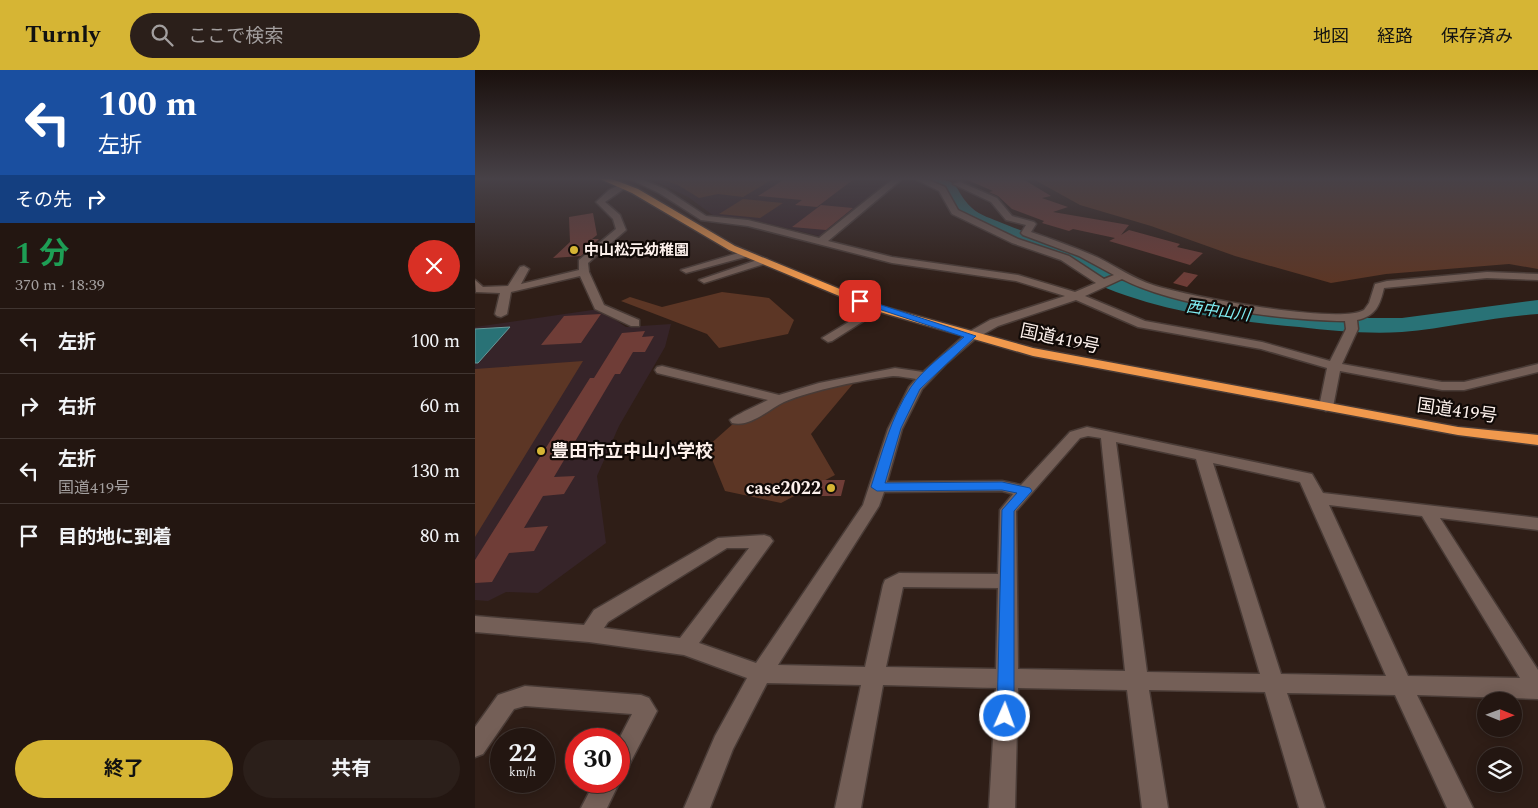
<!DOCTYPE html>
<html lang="ja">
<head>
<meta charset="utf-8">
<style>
	body { margin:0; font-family:Spectral,"Noto Sans JP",serif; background:#2b1f1a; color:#f1f3f6; height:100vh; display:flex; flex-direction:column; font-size:19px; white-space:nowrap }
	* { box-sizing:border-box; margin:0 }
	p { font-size:16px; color:#a39f9f }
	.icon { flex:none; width:28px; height:28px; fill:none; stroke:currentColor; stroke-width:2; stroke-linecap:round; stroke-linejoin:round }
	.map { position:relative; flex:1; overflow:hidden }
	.side { display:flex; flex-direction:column; background:#231611; width:475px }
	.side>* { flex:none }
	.banner { background:#1a4fa0; color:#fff; overflow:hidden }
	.needle { width:32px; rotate:91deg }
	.tools { position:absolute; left:1002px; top:622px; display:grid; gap:10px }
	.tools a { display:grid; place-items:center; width:45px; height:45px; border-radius:50%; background:#231611; box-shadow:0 2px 12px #0003,0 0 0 1px #403531; font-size:25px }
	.speed { position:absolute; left:15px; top:658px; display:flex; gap:10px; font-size:25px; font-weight:700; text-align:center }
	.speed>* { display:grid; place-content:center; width:65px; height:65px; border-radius:50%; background:#231611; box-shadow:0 2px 12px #0003,0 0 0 1px #403531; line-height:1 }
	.speed small { font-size:12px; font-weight:400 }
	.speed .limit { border:8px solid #d22; background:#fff; color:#111 }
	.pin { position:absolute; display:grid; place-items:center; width:42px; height:42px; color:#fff; margin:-21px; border-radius:10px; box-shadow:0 2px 8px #0006 }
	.me { position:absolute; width:55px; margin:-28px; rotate:2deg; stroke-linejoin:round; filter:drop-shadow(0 0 4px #0008) }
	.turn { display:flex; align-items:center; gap:18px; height:105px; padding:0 15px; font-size:22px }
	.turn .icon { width:65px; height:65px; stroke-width:2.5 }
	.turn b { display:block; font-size:35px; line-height:42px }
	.then { display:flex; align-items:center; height:48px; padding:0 15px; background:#0003; gap:10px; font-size:19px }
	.round { display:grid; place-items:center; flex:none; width:52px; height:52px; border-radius:26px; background:#2b1f1a }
	.summary { display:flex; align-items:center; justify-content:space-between; height:85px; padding:0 15px }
	h1 { font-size:30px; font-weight:700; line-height:38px; color:#1e9e55 }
	.primary-button { display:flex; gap:10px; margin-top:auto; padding:10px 15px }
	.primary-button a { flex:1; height:58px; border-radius:30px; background:#d6b534; color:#111; font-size:20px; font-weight:700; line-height:58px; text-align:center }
	.primary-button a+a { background:#2b1f1a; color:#f1f3f6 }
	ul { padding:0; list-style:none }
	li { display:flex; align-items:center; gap:15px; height:65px; padding:0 15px; border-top:1px solid #403531 }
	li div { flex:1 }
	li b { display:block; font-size:19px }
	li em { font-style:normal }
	header { display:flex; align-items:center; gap:30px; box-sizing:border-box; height:70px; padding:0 25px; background:#d6b534; color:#111 }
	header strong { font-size:24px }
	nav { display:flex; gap:28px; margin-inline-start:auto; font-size:18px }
	.search { width:350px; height:45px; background:#2b1f1a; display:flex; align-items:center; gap:12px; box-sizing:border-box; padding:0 18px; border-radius:28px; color:#a39f9f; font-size:19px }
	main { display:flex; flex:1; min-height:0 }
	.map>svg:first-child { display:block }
	.education { fill:#362429 }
	.green { fill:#5c3625 }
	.water { fill:#297276; stroke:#699899 }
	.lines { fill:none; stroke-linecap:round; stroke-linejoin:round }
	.river { fill:#297276; fill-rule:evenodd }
	.building { fill:#6f3d37 }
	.minor-casing { stroke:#493b36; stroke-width:3 }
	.highway-casing { stroke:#493b36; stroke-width:3 }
	.minor { fill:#745f57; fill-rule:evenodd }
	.highway { fill:#f1994d; fill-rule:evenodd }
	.route { fill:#1a73e8; stroke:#114b97 }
	.poi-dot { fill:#d6b534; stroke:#110a07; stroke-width:2 }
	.labels { text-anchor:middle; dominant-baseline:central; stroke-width:4.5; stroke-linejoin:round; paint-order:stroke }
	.far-poi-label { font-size:15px; font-weight:bold; fill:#fdf1ec; stroke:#110a07; text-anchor:start }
	.far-water-label { font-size:16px; font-style:italic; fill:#80edf3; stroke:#110a07 }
	.street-label { font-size:18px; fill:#fdf1ec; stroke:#110a07 }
	.poi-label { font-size:18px; font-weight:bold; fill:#fdf1ec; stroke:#110a07; text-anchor:start }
</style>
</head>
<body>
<header>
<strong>Turnly</strong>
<div class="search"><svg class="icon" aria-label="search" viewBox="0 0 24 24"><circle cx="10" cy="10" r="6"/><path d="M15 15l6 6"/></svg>ここで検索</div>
<nav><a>地図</a><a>経路</a><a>保存済み</a></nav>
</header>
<main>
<section class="side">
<div class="banner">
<div class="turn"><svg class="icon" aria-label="left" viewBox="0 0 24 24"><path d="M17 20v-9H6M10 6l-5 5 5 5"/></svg><div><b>100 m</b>左折</div></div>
<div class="then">その先<svg class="icon" aria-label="right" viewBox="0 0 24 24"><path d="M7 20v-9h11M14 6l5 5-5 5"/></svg></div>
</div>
<div class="summary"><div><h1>1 分</h1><p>370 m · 18:39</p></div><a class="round" style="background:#d93025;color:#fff"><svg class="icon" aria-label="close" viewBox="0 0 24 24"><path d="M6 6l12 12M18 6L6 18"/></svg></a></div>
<ul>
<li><svg class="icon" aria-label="left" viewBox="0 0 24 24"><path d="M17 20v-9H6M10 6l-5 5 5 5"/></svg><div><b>左折</b></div><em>100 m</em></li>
<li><svg class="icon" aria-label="right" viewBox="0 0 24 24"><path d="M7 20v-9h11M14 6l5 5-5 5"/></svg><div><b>右折</b></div><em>60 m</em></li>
<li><svg class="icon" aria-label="left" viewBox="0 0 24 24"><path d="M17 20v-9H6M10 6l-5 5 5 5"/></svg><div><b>左折</b><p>国道419号</p></div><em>130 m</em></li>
<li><svg class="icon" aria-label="arrive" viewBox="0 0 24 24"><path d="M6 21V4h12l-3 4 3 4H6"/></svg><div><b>目的地に到着</b></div><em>80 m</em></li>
</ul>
<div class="primary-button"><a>終了</a><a>共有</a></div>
</section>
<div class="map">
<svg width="1063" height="738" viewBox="0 0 1063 738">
	<rect width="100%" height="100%" fill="#2f1e17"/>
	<path class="education" d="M176,109H420L348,167L274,149L239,146L213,127Z
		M124,239L151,257L196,254L190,277L144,356L122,406L131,473L63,523L31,522L13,531L0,530V257Z"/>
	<path class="green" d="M185,109H298L268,127L243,124L224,128L203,115Z
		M558,109H1063V199L1034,194L911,204L856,213L760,186L676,156L605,135Z
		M268,129L308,133L285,148L244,144Z
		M247,222L294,228L319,250L313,264L244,278L232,264L146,231L155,227L187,237Z
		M108,291L0,467V299Z
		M374,306L382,309L336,364L360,405L306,433L250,421L232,377L269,344L322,328Z"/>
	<path class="water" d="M35,257L3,293H0V259Z"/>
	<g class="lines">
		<path class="river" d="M453,109C489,109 476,118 497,138C504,145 518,149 527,153C550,163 639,192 647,210L690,225L731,233L878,248H927L1063,230V244C1017,247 973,258 927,262C893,264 858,261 824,257C758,251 693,243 631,218L626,209L611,201L515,161L485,146L468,120Z"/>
	</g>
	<path class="building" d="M310,109H379L342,137L320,135L327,130L283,126Z
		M490,109H548L576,126L567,128L593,137L578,142L654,155L646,165L654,160L705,174L702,177L728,183L715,195L634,171L640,168L598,159L594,161L567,153L569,151L537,139L523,126L514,122L518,121Z
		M346,135L378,138L351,160L317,157Z
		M118,143L122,165L117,169H124L106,186L78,188L95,172L94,147Z
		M709,202L723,205L712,217L698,213Z
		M126,244L106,273L66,275L89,246Z
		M170,261L167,267L179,266L170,282H158L145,304H140L79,407L100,406L89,424L68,426L49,458L73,456L59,481L34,483L17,512L0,513V490L115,308H119L147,263Z
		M347,410H370L366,426H342Z"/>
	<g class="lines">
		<g class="minor-casing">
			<path id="minor" d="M155,109H166L190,119L231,146L273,150L344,168L418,109H427L353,171L417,187L543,205L600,222L621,213L586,190L537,173L477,144L464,121L440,109H451L470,117L483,140L543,169L594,186L629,209L639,205L604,186L548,165L546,163L551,155L531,150L516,132L478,114L485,112L522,128L537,146L559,152L561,154L556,162C579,170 602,178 624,188C642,197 659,209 678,215C711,226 863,255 889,240L894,233L900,214L912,211L1012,202L1063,204V210L1012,208L909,218C905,235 901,246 882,250L883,259L867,294L967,312H989L1063,294V302L989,320H967L865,301L858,337L851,341L844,337L852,298L786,279L663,257L601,230L523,256L500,269L472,293L447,319L427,359L412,412L527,411L546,415L595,362L612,357L837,404L848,423L1063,448V460L965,448L1063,600V629L942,625L998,738H972L920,625L812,623L850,738H824L790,622L674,620L693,738H667L652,620L543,618L540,738H514L521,618L408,615L386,738H360L386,615L292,613L258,679L235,738H209L240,666L272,608L209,585L114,572L0,562V546L109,555L119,540L243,468L289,465L295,467L298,471L295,475L224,573L281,593L388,435L413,359L434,317L441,309C434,308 425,306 418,306C388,310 337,320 309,332C294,339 275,358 257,353L255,350C258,346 285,334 293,330L182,303L180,300L182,297L187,296L304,325L344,313L420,298L448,302L492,263L515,250L590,226L541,211L417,193L273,156L226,150L184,123ZM647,209C701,237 809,250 870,251L871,259L855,291L787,272L670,251L610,226ZM613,366L626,368L650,601L543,599L541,441L605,368ZM641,372L721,389L785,604L672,602ZM738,393L825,412L911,606L806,604ZM527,421L538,424L525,440L523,504L424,503L410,510L408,515L390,597L303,595L404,436L409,422ZM854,435L947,446L1045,608L933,606ZM252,478H274L205,568L129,558L133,552ZM428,517L523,518L521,599L411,597Z
				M146,114L153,116L130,132L145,145L151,160L113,193L114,202L129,235L164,250V256H156L120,239L105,206L36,222L32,244L26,247L22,246L20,244L25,223L1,222L0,210L8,217L33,216L45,197L49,196L54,199L46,214L104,200V190L141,159L138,149L121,132L134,120Z
				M270,181L274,182V186L211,203L206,200Z
				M288,188L292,189V193L229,213L224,210Z
				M402,235L406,236V240L357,271L353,272L347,268Z
				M50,616L166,625L174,628L182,641L152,699L144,702V669L157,644L50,636L39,639L8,684L0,687V657L23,625Z
				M144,708L145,711L132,738H106L120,711H144Z"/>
		</g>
		<g class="highway-casing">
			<path id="highway" d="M125,109H137L163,119L260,176L406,236L558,278L983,357L1063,365V375L983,365L558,286L398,240L254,180L157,123Z"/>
		</g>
		<use href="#minor" class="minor"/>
		<use href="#highway" class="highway"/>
	</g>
	<linearGradient id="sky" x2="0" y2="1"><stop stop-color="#1a100d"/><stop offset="0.51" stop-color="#474147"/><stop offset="1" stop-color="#474147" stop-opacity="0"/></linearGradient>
	<rect width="1063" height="213" fill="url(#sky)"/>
	<path class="route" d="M382,229H388L501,266L445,319L426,358L410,413L527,412L555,418L557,421L539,441V646L536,651L530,653L524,651L522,646L527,440L542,423L527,420L402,421L396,417C407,383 416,347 436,317C449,298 472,282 489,267L382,232Z"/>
	<g class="poi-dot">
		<circle cx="99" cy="180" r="5"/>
		<circle cx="66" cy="381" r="5"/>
		<circle cx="356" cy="418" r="5"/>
	</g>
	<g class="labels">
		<g class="far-poi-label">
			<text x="109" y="180">中山松元幼稚園</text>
		</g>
		<g class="far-water-label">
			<text transform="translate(743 241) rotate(8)">西中山川</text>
		</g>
		<g class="street-label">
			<text transform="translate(585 269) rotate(12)">国道419号</text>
			<text transform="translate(982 341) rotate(8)">国道419号</text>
		</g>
		<g class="poi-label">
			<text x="76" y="381">豊田市立中山小学校</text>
			<text x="346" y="418" text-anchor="end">case2022</text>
		</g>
	</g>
</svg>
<div class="tools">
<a><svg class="needle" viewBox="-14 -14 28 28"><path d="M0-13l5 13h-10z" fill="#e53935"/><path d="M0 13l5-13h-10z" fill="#a39f9f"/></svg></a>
<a><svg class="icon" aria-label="layers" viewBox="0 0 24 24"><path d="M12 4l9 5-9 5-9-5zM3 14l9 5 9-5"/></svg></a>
</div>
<div class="speed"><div>22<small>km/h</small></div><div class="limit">30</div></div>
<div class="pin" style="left:385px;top:231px;background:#d93025"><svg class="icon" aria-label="arrive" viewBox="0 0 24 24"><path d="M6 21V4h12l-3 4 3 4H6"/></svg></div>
<svg class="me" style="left:530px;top:646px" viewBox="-20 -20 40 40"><circle r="17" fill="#1a73e8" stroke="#fff" stroke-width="3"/><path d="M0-11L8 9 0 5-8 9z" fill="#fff"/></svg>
</div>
</main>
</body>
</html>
